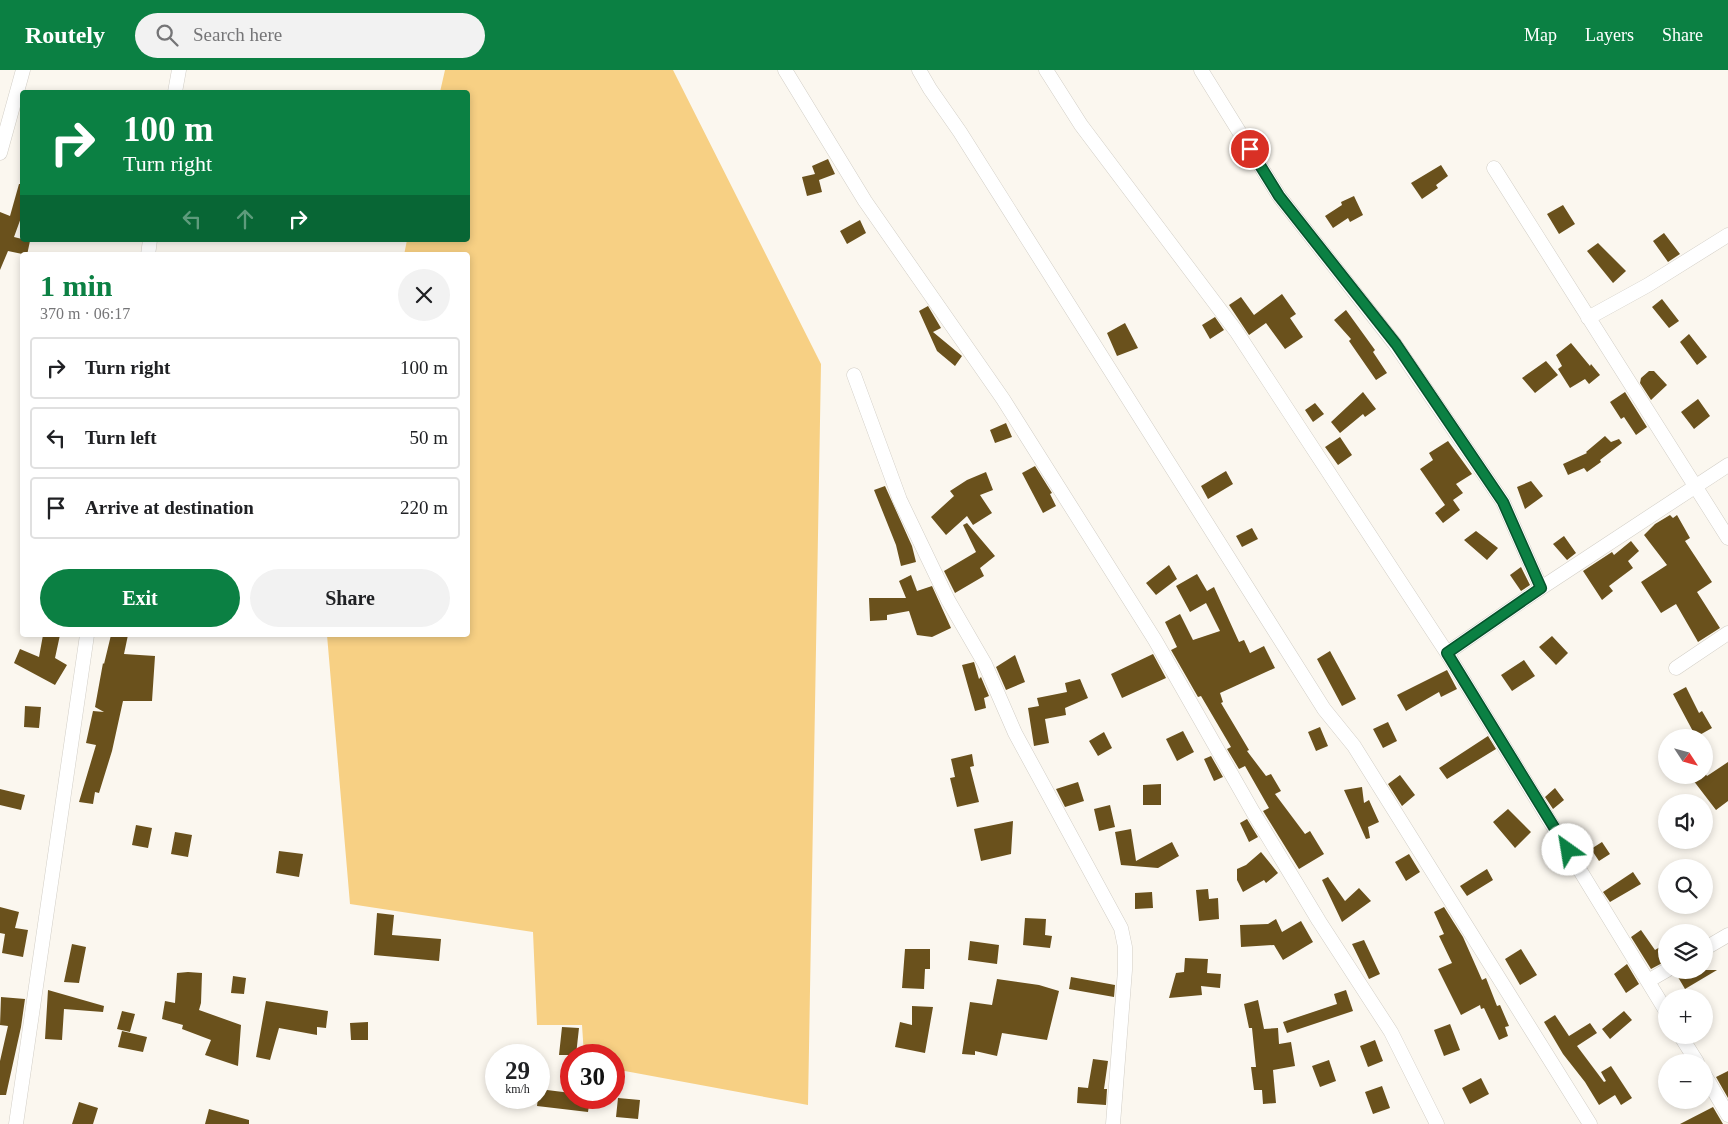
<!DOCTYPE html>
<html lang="en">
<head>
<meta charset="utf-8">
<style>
	body { margin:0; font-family:"Times New Roman",serif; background:#f2f2f2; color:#202124; height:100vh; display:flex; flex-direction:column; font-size:19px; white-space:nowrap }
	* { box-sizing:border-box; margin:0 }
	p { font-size:16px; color:#757577 }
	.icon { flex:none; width:28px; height:28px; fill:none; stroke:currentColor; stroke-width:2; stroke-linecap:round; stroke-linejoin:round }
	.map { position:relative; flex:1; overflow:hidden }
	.drawer { position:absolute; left:20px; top:182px; width:450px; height:385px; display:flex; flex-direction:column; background:#fff; border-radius:5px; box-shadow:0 2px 8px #0003 }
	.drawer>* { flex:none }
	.hud { position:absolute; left:20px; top:20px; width:450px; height:152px; border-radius:5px; box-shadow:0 2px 8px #0003; background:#0b8043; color:#fff; overflow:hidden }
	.needle { width:32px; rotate:126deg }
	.fabs { position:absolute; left:1658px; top:659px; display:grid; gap:10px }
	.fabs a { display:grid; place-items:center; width:55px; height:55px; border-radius:50%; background:#fff; box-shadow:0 2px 8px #0003; font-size:25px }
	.speed { position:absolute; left:485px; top:974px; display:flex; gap:10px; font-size:25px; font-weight:700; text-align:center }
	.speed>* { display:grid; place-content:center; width:65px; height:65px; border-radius:50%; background:#fff; box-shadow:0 2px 8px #0003; line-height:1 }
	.speed small { font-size:12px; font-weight:400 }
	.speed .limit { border:8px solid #d22; background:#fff; color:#111 }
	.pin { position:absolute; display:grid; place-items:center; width:42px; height:42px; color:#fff; margin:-21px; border:2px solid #fff; border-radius:50%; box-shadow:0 1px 5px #0007 }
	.me { position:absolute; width:55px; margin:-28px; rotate:328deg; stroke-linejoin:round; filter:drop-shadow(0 0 4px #0008) }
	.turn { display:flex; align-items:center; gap:18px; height:105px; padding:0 20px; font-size:22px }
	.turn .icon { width:65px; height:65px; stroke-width:2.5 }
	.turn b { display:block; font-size:35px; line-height:42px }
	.lanes { display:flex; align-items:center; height:48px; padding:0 20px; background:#0003; justify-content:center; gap:25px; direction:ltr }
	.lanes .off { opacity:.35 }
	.round { display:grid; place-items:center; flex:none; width:52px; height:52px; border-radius:26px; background:#f2f2f2 }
	.head { display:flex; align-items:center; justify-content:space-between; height:85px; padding:0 20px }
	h1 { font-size:30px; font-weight:600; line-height:38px; color:#0b8043 }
	.primary-button { display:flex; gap:10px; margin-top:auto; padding:10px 20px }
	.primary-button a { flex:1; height:58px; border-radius:30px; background:#0b8043; color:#fff; font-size:20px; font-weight:600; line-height:58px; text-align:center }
	.primary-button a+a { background:#f2f2f2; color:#202124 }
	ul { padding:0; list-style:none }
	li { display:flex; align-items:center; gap:15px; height:62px; margin:0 10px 8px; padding:0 10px; border:2px solid #e0e0e0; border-radius:5px }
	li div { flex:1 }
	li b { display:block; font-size:19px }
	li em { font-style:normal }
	header { display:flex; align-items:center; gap:30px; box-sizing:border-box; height:70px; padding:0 25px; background:#0b8043; color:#fff }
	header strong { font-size:24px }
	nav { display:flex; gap:28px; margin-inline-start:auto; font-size:18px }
	.search { width:350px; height:45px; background:#f2f2f2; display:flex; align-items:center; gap:12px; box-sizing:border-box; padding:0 18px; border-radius:28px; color:#757577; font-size:19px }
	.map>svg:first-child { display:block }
	.green { fill:#f7d084 }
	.building { fill:#6a511c }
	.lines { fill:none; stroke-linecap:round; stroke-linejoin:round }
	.minor-casing { stroke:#d2cec6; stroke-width:15 }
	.minor { stroke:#fff; stroke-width:14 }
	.route-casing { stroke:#07532c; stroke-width:12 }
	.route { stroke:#0b8043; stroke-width:9 }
</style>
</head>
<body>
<header>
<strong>Routely</strong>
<div class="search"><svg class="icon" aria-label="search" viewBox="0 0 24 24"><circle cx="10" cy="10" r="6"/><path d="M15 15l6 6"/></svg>Search here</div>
<nav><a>Map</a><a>Layers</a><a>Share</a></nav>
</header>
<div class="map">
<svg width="1728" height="1054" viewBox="0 0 1728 1054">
	<rect width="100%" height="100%" fill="#fbf7ef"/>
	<path class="green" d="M445,0H673L821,294L808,1035L614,999V985H584L582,955H537L533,862L350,834L327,565H468V185H404L407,170H468V22H440Z"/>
	<path class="building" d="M828,89L835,104L819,110L822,122L807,126L802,107L815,104L812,96Z
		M1441,95L1448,106L1436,115L1438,118L1422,129L1411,113Z
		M19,114H22V145L14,167L30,171L27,185L8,181L0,200V142L10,146Z
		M1354,126L1363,145L1350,152L1348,148L1333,158L1325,146L1342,135L1341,132Z
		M1563,135L1575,154L1559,164L1547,144Z
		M860,150L866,163L847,174L840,161Z
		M1664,163L1680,184L1668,192L1653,171Z
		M1598,173L1626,201L1613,213L1587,181Z
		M1282,224L1296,244L1290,248L1303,267L1285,279L1266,253L1249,265L1229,235L1241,227L1254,245Z
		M1662,229L1679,251L1669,258L1652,237Z
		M928,236L941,258L933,262L962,286L955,296L937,281L919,241Z
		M1346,240L1375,280L1373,282L1387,303L1376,310L1349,271L1351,269L1334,250Z
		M1215,247L1224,260L1210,269L1202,255Z
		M1125,253L1138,278L1117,286L1107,263Z
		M1689,264L1707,287L1697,295L1680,272Z
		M1571,273L1590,296L1591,294L1600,305L1589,314L1585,309L1570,318L1558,299L1562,296L1556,285Z
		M1546,291L1558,305L1535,323L1522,308Z
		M1649,301H1654L1667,315L1651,330L1640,313L1641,308Z
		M1363,322L1376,339L1365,347L1363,344L1340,363L1331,352Z
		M1625,322L1647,357L1636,365L1624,347L1621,349L1610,332Z
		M1698,329L1710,346L1694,359L1681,342Z
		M1315,333L1324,344L1313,352L1305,340Z
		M1006,353L1012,367L995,373L990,360Z
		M1605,366L1611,372L1619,369L1622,373L1600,390L1601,392L1587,402L1584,398L1568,405L1563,394L1587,383L1586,382Z
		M1340,367L1352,385L1338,395L1325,377Z
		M1448,371L1472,404L1456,414L1463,423L1453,430L1460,440L1443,453L1435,443L1445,435L1420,399L1433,390L1429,383Z
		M1035,396L1052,423L1050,424L1056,436L1043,443L1022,403Z
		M1226,401L1233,414L1208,429L1201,416Z
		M986,402L993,420L980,425L992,443L973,455L967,446L946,465L931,447L954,426L950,421L967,410Z
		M1531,411L1543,426L1525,439L1517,417Z
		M885,416L912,476L916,492L901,496L896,475L874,420Z
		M1670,445L1673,448L1677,445L1690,468L1685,471L1712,512L1697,522L1720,558L1698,572L1676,534L1661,543L1641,512L1667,495L1644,465L1655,454Z
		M967,453L995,486L980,498L984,506L955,523L944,501L976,482L963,455Z
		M1252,458L1258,469L1242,477L1236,466Z
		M1476,461L1498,478L1487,490L1464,470Z
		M1564,466L1576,483L1567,490L1553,474Z
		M1631,471L1639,481L1628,491L1633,498L1609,516L1613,521L1602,530L1583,501L1612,482L1614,485Z
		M1169,495L1177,509L1156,525L1146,513Z
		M1521,497L1530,515L1521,521L1510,505Z
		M1197,504L1207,521L1214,517L1239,572L1244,570L1250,583L1264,576L1275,598L1220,623L1223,632L1221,633L1249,680L1247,681L1266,706L1271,704L1281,721L1275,724L1305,764L1310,761L1324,784L1299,799L1263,741L1269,738L1245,696L1239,699L1227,679L1231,677L1201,626L1198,627L1171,580L1177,577L1165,552L1180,544L1193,570L1220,561L1206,533L1190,542L1176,516Z
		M911,505L917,521L932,516L951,558L932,567L917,565L909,541L887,545V550L870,551L869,528H906L899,511Z
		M43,565H60L55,588L67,595L55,615L14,593L20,579L39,587Z
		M111,565H128L124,584L155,586L152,631H123L112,681L99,723L95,722L93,734L79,732L96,675L86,673L93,641L104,642L95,637L103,593L104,594Z
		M1552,566L1568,583L1556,595L1539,577Z
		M1330,581L1356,629L1342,636L1317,589Z
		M1153,584L1166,608L1122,628L1111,604Z
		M1015,585L1025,612L1006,620L996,597Z
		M1524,590L1535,606L1512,621L1501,605Z
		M974,592L979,609L981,607L989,626L984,628L986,638L975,641L962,595Z
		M1447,600L1457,619L1441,627L1439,622L1406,641L1397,625Z
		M1080,609L1088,628L1065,638L1066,645L1045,649L1049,673L1034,676L1028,638L1039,636L1037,628L1067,622L1065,613Z
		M1686,617L1699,643L1702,641L1712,658L1696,667L1673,624Z
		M25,636L41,637L39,658L24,657Z
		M1388,652L1397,671L1383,678L1373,659Z
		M1320,657L1328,676L1316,681L1308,662Z
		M1183,661L1194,682L1177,691L1166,669Z
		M1104,662L1112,678L1098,686L1089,671Z
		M1488,666L1496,679L1447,709L1439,698Z
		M972,684L974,696L970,697L979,732L957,737L950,708L955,707L951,689Z
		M1211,686L1223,707L1214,711L1204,689Z
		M1728,692V731L1716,740L1693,710L1699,705H1704V702L1707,706Z
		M1400,705L1415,725L1402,736L1388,714Z
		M1078,712L1084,731L1065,737L1056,719Z
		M1161,714V735H1143V715Z
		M1362,717L1364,733L1369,730L1379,752L1368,757L1370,768L1366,769L1344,720Z
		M1555,718L1564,730L1553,739L1545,727Z
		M0,719L25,725L21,740L0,735Z
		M1110,735L1115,757L1099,761L1094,739Z
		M1508,739L1531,762L1515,778L1493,752Z
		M1247,749L1258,767L1249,772L1240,753Z
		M1013,751L1011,784L981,791L974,759Z
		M136,755L152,758L148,778L132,775Z
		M1131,759L1136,791L1172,772L1179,786L1158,798L1121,795L1115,762Z
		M175,762L192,765L188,787L171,784Z
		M1602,772L1610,784L1599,791L1591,779Z
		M279,781L303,784L299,807L276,803Z
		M1261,782L1278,803L1266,813L1264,810L1243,822L1237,810V799L1246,795Z
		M1409,784L1420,802L1406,811L1395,792Z
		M1487,799L1493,810L1467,826L1460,816Z
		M1633,802L1641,814L1610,832L1603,822Z
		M1328,807L1345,831L1359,818L1371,831L1342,852L1322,810Z
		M1208,819L1209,829L1218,828L1219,849L1199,851L1196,820Z
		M1152,822L1153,838L1135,839V823Z
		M0,837L19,842L15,858L28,860L23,887L2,883L5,864L0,863Z
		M1444,837L1463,867L1482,910L1486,908L1497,936L1500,935L1509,956L1505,957L1508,966L1499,970L1484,938L1481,939L1480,935L1461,945L1438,899L1452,893L1439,866L1444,864L1434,842Z
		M377,843L394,845L392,865L441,869L439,891L374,885Z
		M1025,848L1046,849L1045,865L1052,866L1050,878L1023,875Z
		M1276,849L1282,862L1301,851L1313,872L1283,890L1274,875L1241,877L1240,855L1268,854Z
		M1641,860L1655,880L1660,877L1666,887V891L1651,899L1631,867Z
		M1364,870L1380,904L1369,909L1352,874Z
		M970,871L999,875L997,894L968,890Z
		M72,874L86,877L79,913L64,912Z
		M905,879H930V899H925L924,919L902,918Z
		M1521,879L1537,905L1520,915L1505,889Z
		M1185,888L1208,889L1207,903L1221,904L1220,918L1201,916L1202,925L1169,928L1176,903L1184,902Z
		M1627,894L1639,914L1626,923L1614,904Z
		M1676,900H1717L1685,919L1675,902Z
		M188,902L202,903L201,933L199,940L241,955L238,996L205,985L211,970L182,959L183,955L162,949L165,931L175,933L177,903Z
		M233,906L246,908L244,924L231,923Z
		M1071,907L1115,915L1114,927L1069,919Z
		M997,909L1039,915L1059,921L1047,970L1002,963L997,986L975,981V985L962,984L970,932L992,935Z
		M48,920L104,936L103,942L64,939L62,970L45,969Z
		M1346,920L1353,941L1287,963L1283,952L1337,934L1334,924Z
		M1,927L25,929L21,957L6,1025H0V991L8,956L0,955Z
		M1258,930L1264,959L1278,958L1279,974L1291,972L1295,996L1273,1000L1276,1033L1263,1034L1262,1020H1254L1251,997H1256L1252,958H1249L1244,934Z
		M266,931L328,941L326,958L317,957V965L279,958L270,990L256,987Z
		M912,936L933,937L925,983L895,977L900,952L912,955Z
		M122,941L135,944L130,962L117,959Z
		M1624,941L1632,950L1610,969L1602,959Z
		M1555,945L1569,966L1590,953L1597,963L1577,976L1604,1012L1606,1011L1601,1002L1611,996L1632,1028L1621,1035L1615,1025L1599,1035L1585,1012L1563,984L1544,952Z
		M368,952V970H351L350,953Z
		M1450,954L1460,980L1444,986L1434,960Z
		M562,957L579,958L576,985H559Z
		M122,961L147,967L143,982L118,977Z
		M1375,970L1383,991L1368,997L1360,976Z
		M1093,989L1108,991L1104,1019H1107L1106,1035L1077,1033L1078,1017L1088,1018Z
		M1329,990L1336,1011L1320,1017L1312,996Z
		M1728,1001V1028L1716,1007Z
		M1481,1008L1489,1024L1470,1034L1462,1018Z
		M1382,1016L1390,1038L1373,1044L1365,1022Z
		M539,1019L571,1023V1028H590L588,1042L537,1036Z
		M618,1028L640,1030L638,1049L616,1047Z
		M79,1032L98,1038L93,1054H72Z
		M1713,1037L1723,1054H1680Z
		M209,1039L249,1050V1054H205Z"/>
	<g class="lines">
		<g class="minor-casing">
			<path id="minor" d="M785,0L865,131L1003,329L1155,570L1253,742L1319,851L1391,962L1437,1054
				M919,0L930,19L960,62L1324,639L1354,676L1590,1054
				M1046,0L1081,55L1236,261L1447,583L1666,941
				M1201,0L1279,126L1395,274L1503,432L1541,518
				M175,22L179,0
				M0,83L23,0
				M1494,98L1728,468
				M148,185L150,170
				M1588,248L1648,215L1728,165
				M854,305L900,430L948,530L985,594L1015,663L1121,858L1125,877V900L1113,1054
				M1447,583L1541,518L1728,395
				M1676,598L1728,563
				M1704,879L1728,865
				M1648,911L1667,900
				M1680,965L1697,992
				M1704,1004L1728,1045
				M16,1054L87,565"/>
		</g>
		<use href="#minor" class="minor"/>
	</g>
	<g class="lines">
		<g class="route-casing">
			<path id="route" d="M1250,79L1279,126L1396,274L1503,432L1541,518L1447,583L1568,780"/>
		</g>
		<use href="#route" class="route"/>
	</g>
</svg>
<div class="fabs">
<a><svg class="needle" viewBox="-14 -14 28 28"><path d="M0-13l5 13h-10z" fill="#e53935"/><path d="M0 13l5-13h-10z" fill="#757577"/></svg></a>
<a><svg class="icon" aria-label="sound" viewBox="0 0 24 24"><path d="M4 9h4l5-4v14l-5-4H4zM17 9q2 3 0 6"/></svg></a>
<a><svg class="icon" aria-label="search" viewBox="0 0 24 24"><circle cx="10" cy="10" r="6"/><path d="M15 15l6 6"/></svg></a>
<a><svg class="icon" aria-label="layers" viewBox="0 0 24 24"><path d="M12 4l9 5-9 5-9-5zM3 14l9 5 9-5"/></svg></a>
<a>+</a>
<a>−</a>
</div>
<div class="speed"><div>29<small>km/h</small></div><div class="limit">30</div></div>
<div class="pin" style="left:1250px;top:79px;background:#d93025"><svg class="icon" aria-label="arrive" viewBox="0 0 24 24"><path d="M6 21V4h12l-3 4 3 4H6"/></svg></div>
<svg class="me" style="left:1568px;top:780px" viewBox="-20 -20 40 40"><circle r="19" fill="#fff"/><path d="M0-13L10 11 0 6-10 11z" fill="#0b8043"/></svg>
<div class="hud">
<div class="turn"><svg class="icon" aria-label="right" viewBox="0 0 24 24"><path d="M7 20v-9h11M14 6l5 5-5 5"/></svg><div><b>100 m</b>Turn right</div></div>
<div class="lanes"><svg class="icon off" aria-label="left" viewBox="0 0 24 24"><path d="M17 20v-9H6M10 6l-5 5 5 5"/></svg><svg class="icon off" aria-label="ahead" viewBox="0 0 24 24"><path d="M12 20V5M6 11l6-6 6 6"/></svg><svg class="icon" aria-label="right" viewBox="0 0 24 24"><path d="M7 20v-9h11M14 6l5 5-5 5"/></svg></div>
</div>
<section class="drawer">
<div class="head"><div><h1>1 min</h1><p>370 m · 06:17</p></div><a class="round"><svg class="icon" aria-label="close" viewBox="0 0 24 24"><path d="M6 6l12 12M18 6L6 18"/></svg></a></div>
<ul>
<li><svg class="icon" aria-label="right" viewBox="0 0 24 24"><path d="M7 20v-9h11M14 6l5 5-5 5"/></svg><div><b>Turn right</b></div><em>100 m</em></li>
<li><svg class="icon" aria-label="left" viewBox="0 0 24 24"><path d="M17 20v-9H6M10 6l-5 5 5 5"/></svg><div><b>Turn left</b></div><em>50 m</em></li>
<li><svg class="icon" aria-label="arrive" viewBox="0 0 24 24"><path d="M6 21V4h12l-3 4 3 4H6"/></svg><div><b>Arrive at destination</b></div><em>220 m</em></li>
</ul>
<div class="primary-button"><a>Exit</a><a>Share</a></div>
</section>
</div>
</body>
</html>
